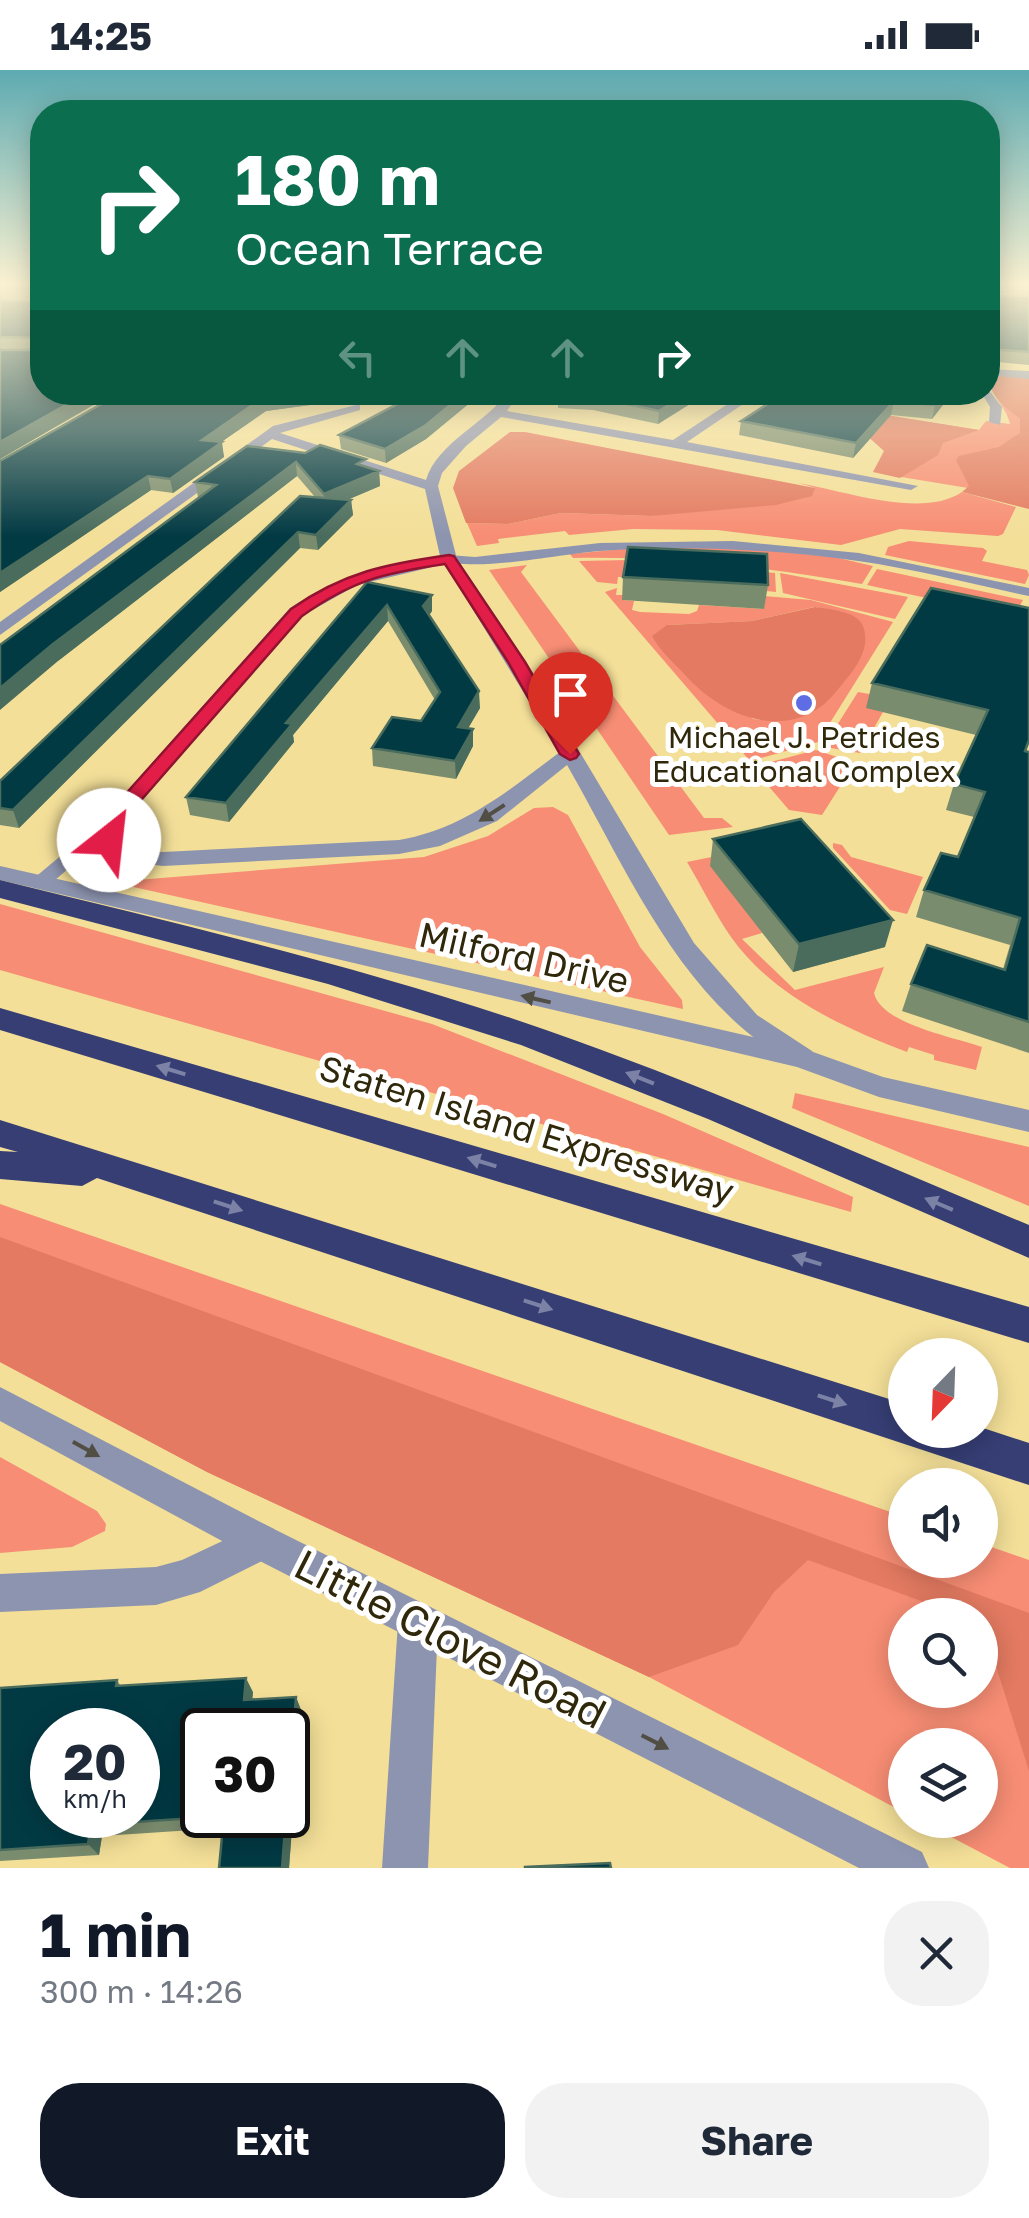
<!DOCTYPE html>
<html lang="en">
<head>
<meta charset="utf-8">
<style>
	body { margin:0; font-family:"Golos Text",sans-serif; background:#f2f2f3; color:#1f2937; height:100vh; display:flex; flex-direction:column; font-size:38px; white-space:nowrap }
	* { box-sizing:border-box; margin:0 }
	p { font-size:32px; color:#747a83 }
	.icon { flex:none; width:55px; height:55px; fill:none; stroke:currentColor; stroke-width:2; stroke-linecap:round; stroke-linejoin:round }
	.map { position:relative; height:1798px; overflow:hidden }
	.side { display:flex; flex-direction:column; background:#fff; flex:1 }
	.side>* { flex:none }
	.hud { position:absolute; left:30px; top:30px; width:970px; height:305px; border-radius:40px; box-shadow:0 5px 25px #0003; background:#0b6e4f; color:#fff; overflow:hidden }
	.needle { width:65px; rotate:203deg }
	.controls { position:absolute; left:888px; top:1268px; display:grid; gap:20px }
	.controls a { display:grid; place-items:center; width:110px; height:110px; border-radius:50%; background:#fff; box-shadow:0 5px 25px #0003; font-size:50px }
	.speed { position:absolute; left:30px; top:1638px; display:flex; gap:20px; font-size:50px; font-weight:700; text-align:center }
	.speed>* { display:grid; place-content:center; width:130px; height:130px; border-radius:50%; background:#fff; box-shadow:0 5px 25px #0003; line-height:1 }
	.speed small { font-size:25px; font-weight:400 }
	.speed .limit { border:5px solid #111; border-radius:15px; background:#fff; color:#111 }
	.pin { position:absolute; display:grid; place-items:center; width:85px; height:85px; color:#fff; margin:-102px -42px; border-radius:50% 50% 50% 0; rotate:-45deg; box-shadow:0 0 10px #0007 }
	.pin .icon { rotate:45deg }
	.me { position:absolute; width:110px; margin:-55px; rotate:29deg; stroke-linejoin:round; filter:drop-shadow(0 0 8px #0008) }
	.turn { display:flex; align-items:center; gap:35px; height:210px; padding:0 40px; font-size:45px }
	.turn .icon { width:130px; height:130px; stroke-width:2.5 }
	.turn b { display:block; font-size:70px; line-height:85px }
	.lanes { display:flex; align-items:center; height:95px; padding:0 40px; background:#0003; justify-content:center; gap:50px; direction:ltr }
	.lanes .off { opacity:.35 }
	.round { display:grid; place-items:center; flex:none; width:105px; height:105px; border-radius:40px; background:#f2f2f3 }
	.head { display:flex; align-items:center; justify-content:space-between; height:170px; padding:0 40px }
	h1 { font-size:60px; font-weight:700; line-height:75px; color:#111827 }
	.primary-button { display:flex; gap:20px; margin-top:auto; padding:20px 40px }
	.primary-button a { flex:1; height:115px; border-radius:40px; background:#111827; color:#fff; font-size:40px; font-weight:700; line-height:115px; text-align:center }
	.primary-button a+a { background:#f2f2f3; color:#1f2937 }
	.status { display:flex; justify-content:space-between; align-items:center; height:70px; padding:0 50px; background:#fff; direction:ltr }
	.status svg { height:28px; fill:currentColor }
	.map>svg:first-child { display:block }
	.green { fill:#f78d74; fill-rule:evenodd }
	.forest { fill:#e37a61 }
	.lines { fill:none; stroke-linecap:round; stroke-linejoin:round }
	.service { fill:#8d94af; fill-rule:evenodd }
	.minor { fill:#8d94af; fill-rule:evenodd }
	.tertiary { fill:#8d94af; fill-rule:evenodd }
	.motorway { fill:#363e74; fill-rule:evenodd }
	.wall { fill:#7a8c6e }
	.shaded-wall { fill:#4a6c5d }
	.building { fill:#023a44; stroke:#4a6c5d; stroke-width:2.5; fill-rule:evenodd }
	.oneway { fill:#514e44 }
	.oneway2 { fill:#7c82a5 }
	.route { fill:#e11d48; stroke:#92132f; stroke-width:2.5 }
	.poi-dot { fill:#5f6de4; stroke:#fff; stroke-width:4 }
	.labels { text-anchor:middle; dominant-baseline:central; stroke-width:10; stroke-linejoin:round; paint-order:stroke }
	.far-poi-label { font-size:30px; fill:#30280a; stroke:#fff }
	.street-label { font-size:35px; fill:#30280a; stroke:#fff }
	.near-street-label { font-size:42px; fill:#30280a; stroke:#fff }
</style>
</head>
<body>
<div class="status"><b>14:25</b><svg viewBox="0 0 49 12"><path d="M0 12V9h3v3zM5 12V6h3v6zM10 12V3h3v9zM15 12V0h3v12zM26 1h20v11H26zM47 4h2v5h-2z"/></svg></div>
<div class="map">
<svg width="1029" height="1798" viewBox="0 0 1029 1798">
	<rect width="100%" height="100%" fill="#f3df98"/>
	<path class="green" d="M988,304L1029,306V428L883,404L908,349L979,360L986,351L1010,354C1006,336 988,323 988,304Z
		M799,413C845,421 922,449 962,422L1016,437L1003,464L998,466L900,459L841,475L717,460L633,459L569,465L565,461L498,469L499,473L477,476L467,453L508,454L561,443L651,446L815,418Z
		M909,471L983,478L987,481L982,491L1027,500L1029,505L1025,514L885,485L888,477Z
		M734,477L834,487L873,496L862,514C765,497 671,486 573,488L570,484L624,479Z
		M629,490L775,503L776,522L625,507H618L617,514L597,512L579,491Z
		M527,495L521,502L704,748H722L733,757L669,765L489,500Z
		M877,499L1023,530L1014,547L867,515Z
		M780,503L908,527L895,549L783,523Z
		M617,518L616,525H623V530L634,531L632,540L640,542L689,544L697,541L699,535L764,539V526L811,530L893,552L818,672L750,691L605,522ZM814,537L842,542L862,555C865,578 861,587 847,605C819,642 801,654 753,649L667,555L752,551Z
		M858,622L875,625L867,637L883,642L860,683L831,678L827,671Z
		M816,680L855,693L822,745L789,740L752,697Z
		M553,737L568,745L640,877L682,930L683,939L111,812L424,787L488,766L534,738Z
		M833,773L842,775L851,787L923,807L907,844L890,840L833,778Z
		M736,782L762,863L742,869L795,920L884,897L874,923C881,954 954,967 982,977L976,1000L934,990V985L909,977L907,982C842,957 773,926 731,867C715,844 702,817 687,792Z
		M0,834L432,954L663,1044L853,1127L851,1142L0,900Z
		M795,1023L1029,1077V1136L792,1038Z
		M0,1134L905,1447V1490H980V1473L1029,1490V1798H1010L919,1750H980V1675H905V1743L649,1607L207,1402L0,1292ZM905,1545H980V1620H905Z
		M0,1387L97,1441L106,1454L105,1461L72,1477L0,1483Z"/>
	<path class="forest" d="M988,304L1029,306V439L962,422L969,416L956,390L959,386L999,377L1020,363V348C1004,338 988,323 988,304Z
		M868,342L979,360L943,373L938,385L900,408L873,402L884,381L865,364Z
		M510,362H525L815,418L812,426L776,435L651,446L561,443L508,454L466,453L453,418L459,401Z
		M815,537C829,539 857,541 863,556C870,575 860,592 849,606C841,615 833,627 823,635C778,670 720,643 687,607C675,594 660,581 652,566L667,555L752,551Z
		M0,1167L1029,1543V1701L980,1545H960L808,1490L774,1522L738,1575L649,1607L207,1402L0,1292Z"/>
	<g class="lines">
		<path class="service" d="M733,471L859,483L1029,518V526C972,514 915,499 858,491C773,479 685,475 600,481C566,483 468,504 443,489L449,485L475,487L600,473Z
			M113,746L119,747L122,751L119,755L47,817H33L31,813L33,809L107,747Z"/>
		<path class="minor" d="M988,299L1029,301V309L988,305Z
			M988,319L1002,337L1000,355L989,352L990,337L981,322H988Z
			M508,322H520L507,341L673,370L746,322H761L687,372L918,416L911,420L501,347L466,376L442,403L438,416L457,489L526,592L694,873L757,945L812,981L815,988L812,995C795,1000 784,989 771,980C674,915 624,794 567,695L497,751L440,776L399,784L163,796L122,791L100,775L98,764L105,746L290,538C337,508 385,495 440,486L425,419L272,369L0,565V552L273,356L360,334V340L280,363L426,410C437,373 486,353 508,322ZM445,494L560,682C509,720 464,759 399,770L163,782L135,780L121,772L123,752L302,546L357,515Z
			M261,1453L274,1459L280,1472L274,1485L200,1522L156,1535L0,1542V1504L156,1497L182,1490Z
			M418,1532L432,1538L438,1552L428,1798H382L398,1552L404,1538Z"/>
		<path class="tertiary" d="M0,796L802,978L883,1007L1029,1040V1062L879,1027L797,997L0,810Z
			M0,1317L274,1459L922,1782L929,1798H859L248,1485L0,1351Z"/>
		<path class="motorway" d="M0,810C183,855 368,898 546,960C710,1017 869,1089 1029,1155V1188L708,1049L521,975L328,914L0,828Z
			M0,938L1029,1237V1273L0,960Z
			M0,1050L905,1334V1360L980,1357L1029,1373V1415L97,1108L82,1116L0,1109V1081L18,1082L0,1077Z"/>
	</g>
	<path class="wall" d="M0,214H42V322H317L310,335L266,341L221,372L224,387L173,423L151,420L0,522V390L121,323L170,325L173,323H115L0,389V280H37L0,279V230L39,232L41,230L0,229Z
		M988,214H1029V225L990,224L991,226H1029V295L988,291Z
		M405,322H483L426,369L386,393L341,379L339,365L419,323Z
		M709,322L658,354L593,340L558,338V325Z
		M953,322L932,349L891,345L853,388L739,365L741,351Z
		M247,376L366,397L379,401L380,416L349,429L351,430L353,445L318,480L300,478L19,758L0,755V711L315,427L297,406L58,591L132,479L200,427H198L195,412Z
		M623,507L768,515L764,539L622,530Z
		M367,512L432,525V541L429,545L480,638L468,658L473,659V676L456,709L373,696L372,678L421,651L435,630L388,551L293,665L294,672L229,752L190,745L186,727Z
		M1029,538V673L1026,681L1029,682V983L902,941L911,914L1003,899L1010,875L916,847L924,820L958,787L974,747L946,740L954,714L976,665L866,638L872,613Z
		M713,769L885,877L793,902L710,796Z
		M117,1610L120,1615L253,1622L252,1629L296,1627L301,1640L289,1798H219L223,1758L102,1766L99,1785L0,1791V1618Z"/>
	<path class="shaded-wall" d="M89,322H115L0,389V372Z
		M299,322H317L310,335L266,341L204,384L202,370L264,327Z
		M466,322H483L426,369L386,393L385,379Z
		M689,322H709L658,354L659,341Z
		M945,322H953L932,349L935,335Z
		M894,331L891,345L853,388L856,373Z
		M222,372L224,387L173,423L170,409Z
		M296,392L297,406L58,591L0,640V618L53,574Z
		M379,401L380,416L326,439L324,424Z
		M148,406L151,420L0,522V503Z
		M351,430L353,445L318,480L316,465Z
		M298,462L300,478L19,758L13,740Z
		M432,525V541L424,553L423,536Z
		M387,535L388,551L293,665L294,672L229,752L226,733L286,653Z
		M479,621L480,638L459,674L458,657Z
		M473,659V676L456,709L455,691Z
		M893,850L885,877L793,902L799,874Z
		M246,1608L253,1622L251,1643L244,1630Z
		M296,1627L301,1640L289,1798H282Z
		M91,1755L102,1766L99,1785L88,1774Z"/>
	<path class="building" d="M0,214H42V227L39,219L0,218Z
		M988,218L991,226H1029V282L988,279Z
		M42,229V322H89L0,372V280H42L39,268L0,267V230L39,232Z
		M174,322H299L264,327L202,370L222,372L170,409L148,406L0,503V391L121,323L170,325Z
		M420,322H466L426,355L385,379L339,365Z
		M559,322H689L659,341L594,327L558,325Z
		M786,322H945L935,335L894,331L856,373L741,351Z
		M320,375L366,389L357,394L379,401L324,424L296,392L53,574L0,618V575L216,415L195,412L247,376L305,383Z
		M300,426L351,430L316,465L298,462L13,740L0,738V711Z
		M628,477L767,484L768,515L623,507Z
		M367,512L432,525L423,536L479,621L458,657L473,659L455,691L372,678L392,647L421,651L440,622L387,535L286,653L292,654L226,733L186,727Z
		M931,518L1029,538V670L1025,681L1029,682V952L911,914L927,875L1005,900L1020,848L924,820L941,783L958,787L985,722L954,714L988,640L872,613Z
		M801,749L893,850L799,874L713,769Z
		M246,1608L244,1630L296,1627L288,1732V1660H202V1745H286L282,1798H219L224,1746L91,1755L88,1774L0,1780V1618L117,1610L116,1616ZM52,1660H138V1745H52Z
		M610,1793L611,1798H525V1797Z"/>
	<defs><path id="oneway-solid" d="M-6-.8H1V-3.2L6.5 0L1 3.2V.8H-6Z" transform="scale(2.5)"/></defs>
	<g class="oneway">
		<use href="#oneway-solid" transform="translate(492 743) rotate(147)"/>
		<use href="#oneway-solid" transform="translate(536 929) rotate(-167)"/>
		<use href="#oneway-solid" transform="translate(86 1379) rotate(29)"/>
		<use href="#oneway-solid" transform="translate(655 1672) rotate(27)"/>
	</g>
	<g class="oneway2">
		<use href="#oneway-solid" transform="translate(171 1000) rotate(-163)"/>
		<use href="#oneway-solid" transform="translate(640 1008) rotate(-158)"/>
		<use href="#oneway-solid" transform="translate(482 1092) rotate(-163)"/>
		<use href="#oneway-solid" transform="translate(939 1134) rotate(-157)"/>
		<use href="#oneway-solid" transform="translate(228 1136) rotate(18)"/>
		<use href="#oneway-solid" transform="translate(807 1190) rotate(-163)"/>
		<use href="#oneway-solid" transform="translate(538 1235) rotate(18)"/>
		<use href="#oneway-solid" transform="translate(832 1330) rotate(18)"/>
	</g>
	<linearGradient id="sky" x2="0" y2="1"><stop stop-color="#5daab1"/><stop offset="0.46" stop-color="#faf1d1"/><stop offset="1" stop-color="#faf1d1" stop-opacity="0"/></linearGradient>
	<rect width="1029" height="466" fill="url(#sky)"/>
	<path class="route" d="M449,485L454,486L525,592L579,684L576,688L570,690L560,684L508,592L445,494C384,503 353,510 302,546L122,752L116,775H102L99,770L106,746L291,539C344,502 386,494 449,485Z"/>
	<circle class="poi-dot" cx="804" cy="633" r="10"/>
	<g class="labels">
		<g class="far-poi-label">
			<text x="804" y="667">Michael J. Petrides<tspan x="804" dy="34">Educational Complex</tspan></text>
		</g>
		<g class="street-label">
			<text transform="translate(524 887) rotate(13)">Milford Drive</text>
			<text transform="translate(527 1059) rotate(17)">Staten Island Expressway</text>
		</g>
		<g class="near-street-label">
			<text transform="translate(451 1568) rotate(27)">Little Clove Road</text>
		</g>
	</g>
</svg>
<div class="controls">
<a><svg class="needle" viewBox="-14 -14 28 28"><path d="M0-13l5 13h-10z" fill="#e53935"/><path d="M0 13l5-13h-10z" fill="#747a83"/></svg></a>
<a><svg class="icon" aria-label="sound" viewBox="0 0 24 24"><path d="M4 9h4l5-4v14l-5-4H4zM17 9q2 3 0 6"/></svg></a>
<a><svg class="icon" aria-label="search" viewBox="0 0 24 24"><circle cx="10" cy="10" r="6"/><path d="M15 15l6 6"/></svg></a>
<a><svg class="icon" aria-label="layers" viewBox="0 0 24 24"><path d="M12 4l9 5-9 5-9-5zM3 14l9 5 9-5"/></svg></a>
</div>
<div class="speed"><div>20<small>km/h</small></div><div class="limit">30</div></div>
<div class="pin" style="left:570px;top:684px;background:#d93025"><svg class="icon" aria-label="arrive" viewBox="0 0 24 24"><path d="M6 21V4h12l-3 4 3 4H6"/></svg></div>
<svg class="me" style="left:109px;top:770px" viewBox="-20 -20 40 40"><circle r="19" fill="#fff"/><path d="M0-13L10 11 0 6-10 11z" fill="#e11d48"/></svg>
<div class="hud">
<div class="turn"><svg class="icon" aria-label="right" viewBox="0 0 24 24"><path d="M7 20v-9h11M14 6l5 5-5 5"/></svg><div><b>180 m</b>Ocean Terrace</div></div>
<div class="lanes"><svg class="icon off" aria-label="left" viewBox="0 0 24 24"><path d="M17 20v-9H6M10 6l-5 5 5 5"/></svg><svg class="icon off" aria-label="ahead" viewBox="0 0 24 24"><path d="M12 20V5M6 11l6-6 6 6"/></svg><svg class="icon off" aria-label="ahead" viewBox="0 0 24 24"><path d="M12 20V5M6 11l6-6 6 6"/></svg><svg class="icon" aria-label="right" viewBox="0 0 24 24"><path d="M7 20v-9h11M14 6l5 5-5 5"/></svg></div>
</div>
</div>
<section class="side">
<div class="head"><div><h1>1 min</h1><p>300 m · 14:26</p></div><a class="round"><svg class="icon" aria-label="close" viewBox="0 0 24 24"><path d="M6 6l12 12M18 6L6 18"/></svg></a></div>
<div class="primary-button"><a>Exit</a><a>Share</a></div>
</section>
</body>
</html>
